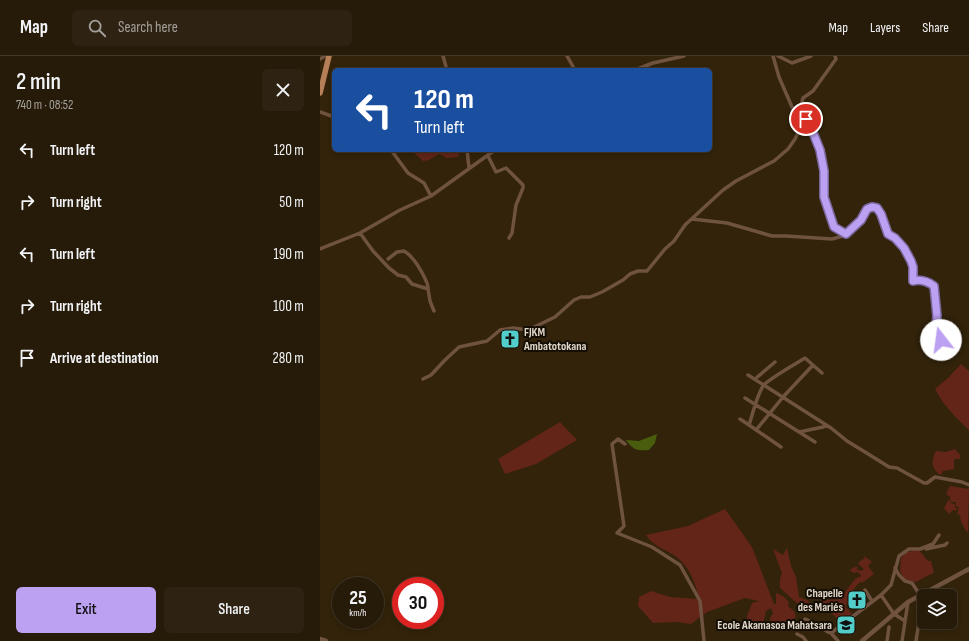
<!DOCTYPE html>
<html lang="en">
<head>
<meta charset="utf-8">
<style>
	body { margin:0; font-family:"Sofia Sans Condensed",sans-serif; background:#2e2312; color:#f1f3f6; height:100vh; display:flex; flex-direction:column; font-size:15px; white-space:nowrap }
	* { box-sizing:border-box; margin:0 }
	p { font-size:13px; color:#a4a19c }
	.icon { flex:none; width:22px; height:22px; fill:none; stroke:currentColor; stroke-width:2; stroke-linecap:round; stroke-linejoin:round }
	.map { position:relative; flex:1; overflow:hidden }
	.drawer { display:flex; flex-direction:column; background:#261a08; width:320px }
	.drawer>* { flex:none }
	.banner { position:absolute; left:12px; top:12px; width:380px; height:84px; border-radius:6px; box-shadow:0 2px 6px #0003,0 0 0 1px #423829; background:#1a4fa0; color:#fff; overflow:hidden }
	.tools { position:absolute; left:597px; top:533px; display:grid; gap:8px }
	.tools a { display:grid; place-items:center; width:40px; height:40px; border-radius:6px; background:#261a08; box-shadow:0 2px 6px #0003,0 0 0 1px #423829; font-size:20px }
	.speed { position:absolute; left:12px; top:521px; display:flex; gap:8px; font-size:20px; font-weight:700; text-align:center }
	.speed>* { display:grid; place-content:center; width:52px; height:52px; border-radius:50%; background:#261a08; box-shadow:0 2px 6px #0003,0 0 0 1px #423829; line-height:1 }
	.speed small { font-size:10px; font-weight:400 }
	.speed .limit { border:6px solid #d22; background:#fff; color:#111 }
	.pin { position:absolute; display:grid; place-items:center; width:34px; height:34px; color:#fff; margin:-17px; border:2px solid #fff; border-radius:50%; box-shadow:0 1px 4px #0007 }
	.me { position:absolute; width:44px; margin:-22px; rotate:345deg; stroke-linejoin:round; filter:drop-shadow(0 0 3px #0008) }
	.turn { display:flex; align-items:center; gap:14px; height:84px; padding:0 16px; font-size:18px }
	.turn .icon { width:52px; height:52px; stroke-width:2.5 }
	.turn b { display:block; font-size:28px; line-height:34px }
	.round { display:grid; place-items:center; flex:none; width:42px; height:42px; border-radius:6px; background:#2e2312 }
	.summary { display:flex; align-items:center; justify-content:space-between; height:68px; padding:0 16px }
	h1 { font-size:24px; font-weight:600; line-height:30px }
	.action { display:flex; gap:8px; margin-top:auto; padding:8px 16px }
	.action a { flex:1; height:46px; border-radius:6px; background:#bca0f2; color:#111; font-size:16px; font-weight:600; line-height:46px; text-align:center }
	.action a+a { background:#2e2312; color:#f1f3f6 }
	ul { padding:0; list-style:none }
	li { display:flex; align-items:center; gap:12px; height:52px; padding:0 16px }
	li div { flex:1 }
	li b { display:block; font-size:15px }
	li em { font-style:normal }
	header { display:flex; align-items:center; gap:24px; box-sizing:border-box; height:56px; padding:0 20px; background:#261a08; border-bottom:1px solid #423829 }
	header strong { font-size:19px }
	nav { display:flex; gap:22px; margin-inline-start:auto; font-size:14px }
	.search { width:280px; height:36px; background:#2e2312; display:flex; align-items:center; gap:10px; box-sizing:border-box; padding:0 14px; border-radius:6px; color:#a4a19c; font-size:15px }
	main { display:flex; flex:1; min-height:0 }
	.map>svg:first-child { display:block }
	.green { fill:#622518 }
	.water { fill:#485d0d }
	.lines { fill:none; stroke-linecap:round; stroke-linejoin:round }
	.minor { stroke:#6f5340; stroke-width:3.5 }
	.tertiary { stroke:#6f5340; stroke-width:4.5 }
	.primary { stroke:#b67f57; stroke-width:5.5 }
	.route-casing { stroke:#7a689d; stroke-width:10 }
	.route { stroke:#bca0f2; stroke-width:7 }
	.labels { text-anchor:middle; dominant-baseline:central; stroke-width:4; stroke-linejoin:round; paint-order:stroke }
	.poi-label { font-size:12px; font-weight:bold; fill:#e1d7c9; stroke:#140e05; text-anchor:end }
</style>
</head>
<body>
<header>
<strong>Map</strong>
<div class="search"><svg class="icon" aria-label="search" viewBox="0 0 24 24"><circle cx="10" cy="10" r="6"/><path d="M15 15l6 6"/></svg>Search here</div>
<nav><a>Map</a><a>Layers</a><a>Share</a></nav>
</header>
<main>
<section class="drawer">
<div class="summary"><div><h1>2 min</h1><p>740 m · 08:52</p></div><a class="round"><svg class="icon" aria-label="close" viewBox="0 0 24 24"><path d="M6 6l12 12M18 6L6 18"/></svg></a></div>
<ul>
<li><svg class="icon" aria-label="left" viewBox="0 0 24 24"><path d="M17 20v-9H6M10 6l-5 5 5 5"/></svg><div><b>Turn left</b></div><em>120 m</em></li>
<li><svg class="icon" aria-label="right" viewBox="0 0 24 24"><path d="M7 20v-9h11M14 6l5 5-5 5"/></svg><div><b>Turn right</b></div><em>50 m</em></li>
<li><svg class="icon" aria-label="left" viewBox="0 0 24 24"><path d="M17 20v-9H6M10 6l-5 5 5 5"/></svg><div><b>Turn left</b></div><em>190 m</em></li>
<li><svg class="icon" aria-label="right" viewBox="0 0 24 24"><path d="M7 20v-9h11M14 6l5 5-5 5"/></svg><div><b>Turn right</b></div><em>100 m</em></li>
<li><svg class="icon" aria-label="arrive" viewBox="0 0 24 24"><path d="M6 21V4h12l-3 4 3 4H6"/></svg><div><b>Arrive at destination</b></div><em>280 m</em></li>
</ul>
<div class="action"><a>Exit</a><a>Share</a></div>
</section>
<div class="map">
<svg width="649" height="585" viewBox="0 0 649 585">
	<rect width="100%" height="100%" fill="#32230a"/>
	<path class="green" d="M91,94H140L138,101L126,102L123,100L119,98L109,104L103,105Z
		M641,308L649,315V374C636,362 623,349 615,333L628,322Z
		M240,366L257,384L216,408L185,418L178,403Z
		M635,393L640,399V403H634V413L623,415L621,419C611,414 611,404 616,395L626,396Z
		M630,430L649,433L648,477C644,472 640,466 640,459L637,458L639,451H636V446H631L630,441L626,438Z
		M629,443L631,447L635,448V452H637L636,455L633,454L629,458L624,452Z
		M405,453L432,491L454,548H456V537L463,540L469,546L468,550L474,555L476,561L465,569L462,574H458L451,571L450,562L453,557L451,552L446,555L443,568L440,570L427,567V560L432,547L439,545L425,542L387,556L371,568L356,566L333,567L318,550L319,541L331,535L350,541L379,543C375,527 371,514 358,502C348,494 333,491 326,479L368,470Z
		M467,492L471,510L476,521L479,541L487,544L494,551L479,549L460,532V523L462,517L453,493L463,499Z
		M599,494L608,505H611L614,517L609,519L596,526L584,523L580,515L581,502L587,496Z
		M543,499L552,506L548,510L554,518L542,527L540,526L527,541L531,545L525,550L532,558L521,566L500,547L504,544L520,543L535,523L541,520L540,518L537,516L534,517L530,515L533,511L534,512L536,510L538,512L536,513L541,515L544,513L538,508L540,505L545,502Z"/>
	<path class="water" d="M337,378L335,387L329,394C317,395 313,394 306,384L319,385Z"/>
	<g class="lines">
		<path class="minor" d="M123,0L127,14
			M247,0L255,14
			M453,0L459,21L472,51L485,63L494,79L500,94L504,115V141L511,164L514,171L526,178
			M458,0L472,7L491,0
			M0,3L5,0
			M315,14L333,7L364,0
			M0,56L14,61
			M479,57L483,42L493,35L516,3L515,0
			M71,94L88,117L104,127L111,140
			M147,94L149,112
			M168,100L176,116L186,112L203,129V132L196,149L192,177L189,182
			M372,163L407,167L452,180H466L512,183L523,180L541,164L547,153L552,151L557,152L561,158L568,178L575,183L584,192L591,205L593,211V225C601,223 607,225 614,230L617,260L616,271L621,284L614,291
			M40,177L53,195L69,212L78,219L86,221L92,228L108,233L110,245L114,255
			M0,193L40,177L80,154L111,140L175,94
			M68,203L77,196L84,195C87,197 90,199 92,202C97,207 109,227 108,233
			M428,319L511,372L527,385L545,396L569,411L577,412L604,427H607L615,421L642,426L649,429
			M103,323L111,319L125,304L139,291L167,285L180,274L193,272L208,274L235,261L254,244L261,241H270L282,236L303,224L310,218L318,215H327L345,193L354,185L365,169L403,134L416,125L454,105L468,93L475,83L485,63
			M435,323L455,306
			M425,342L495,386
			M420,363L429,369
			M436,374L463,341L493,309
			M479,376L503,371L506,369
			M305,388L298,383L292,388L304,470L297,477L332,491L360,509L380,545L384,585
			M461,391L429,369C433,357 436,342 443,330C447,324 477,307 485,302L502,317
			M606,493L625,489L627,487
			M575,512L579,519L585,525L592,527L600,539
			M545,534L552,545
			M561,539L571,529L579,500L589,493H600L613,488L619,479
			M485,563L494,567L508,576L511,577L561,539L574,558L585,565
			M511,577L518,585
			M477,578L483,581L486,585
			M567,585L569,571
			M582,585L588,546
			M596,585L600,559"/>
		<path class="tertiary" d="M0,583L6,585
			M542,585L588,546L649,513"/>
		<path class="primary" d="M0,37L9,0"/>
	</g>
	<g class="lines">
		<g class="route-casing">
			<path id="route" d="M486,63L494,79L500,94L504,115V141L514,171L526,178L541,164L547,153L552,151L557,152L561,158L568,178L575,182L584,192L591,205L593,211V225C601,223 607,225 614,230L617,260L616,271L621,284"/>
		</g>
		<use href="#route" class="route"/>
	</g>
	<defs>
		<g id="church-square" transform="scale(1)"><rect x="-9" y="-9" width="18" height="18" rx="4" fill="#53cdc9" stroke="#140e05"/><path d="M-1.2-6h2.4v3.5h3.3v2.4h-3.3V6h-2.4V-.1h-3.3v-2.4h3.3Z" fill="#111"/></g>
		<g id="school-square" transform="scale(1)"><rect x="-9" y="-9" width="18" height="18" rx="4" fill="#53cdc9" stroke="#140e05"/><path d="M0-5L7-2L0 1L-7-2ZM-4 1L0 2.5L4 1V4Q0 6-4 4Z" fill="#111"/></g>
	</defs>
	<g fill-rule="evenodd">
		<use href="#church-square" x="190" y="283"/>
		<use href="#church-square" x="537" y="544"/>
		<use href="#school-square" x="526" y="569"/>
	</g>
	<g class="labels">
		<g class="poi-label">
			<text x="204" y="276" text-anchor="start">FJKM<tspan x="204" dy="14">Ambatotokana</tspan></text>
			<text x="523" y="537">Chapelle<tspan x="523" dy="14">des Mariés</tspan></text>
			<text x="512" y="569">Ecole Akamasoa Mahatsara</text>
		</g>
	</g>
</svg>
<div class="tools">
<a><svg class="icon" aria-label="layers" viewBox="0 0 24 24"><path d="M12 4l9 5-9 5-9-5zM3 14l9 5 9-5"/></svg></a>
</div>
<div class="speed"><div>25<small>km/h</small></div><div class="limit">30</div></div>
<div class="pin" style="left:486px;top:63px;background:#d93025"><svg class="icon" aria-label="arrive" viewBox="0 0 24 24"><path d="M6 21V4h12l-3 4 3 4H6"/></svg></div>
<svg class="me" style="left:621px;top:284px" viewBox="-20 -20 40 40"><circle r="19" fill="#fff"/><path d="M0-13L10 11 0 6-10 11z" fill="#bca0f2"/></svg>
<div class="banner">
<div class="turn"><svg class="icon" aria-label="left" viewBox="0 0 24 24"><path d="M17 20v-9H6M10 6l-5 5 5 5"/></svg><div><b>120 m</b>Turn left</div></div>
</div>
</div>
</main>
</body>
</html>
